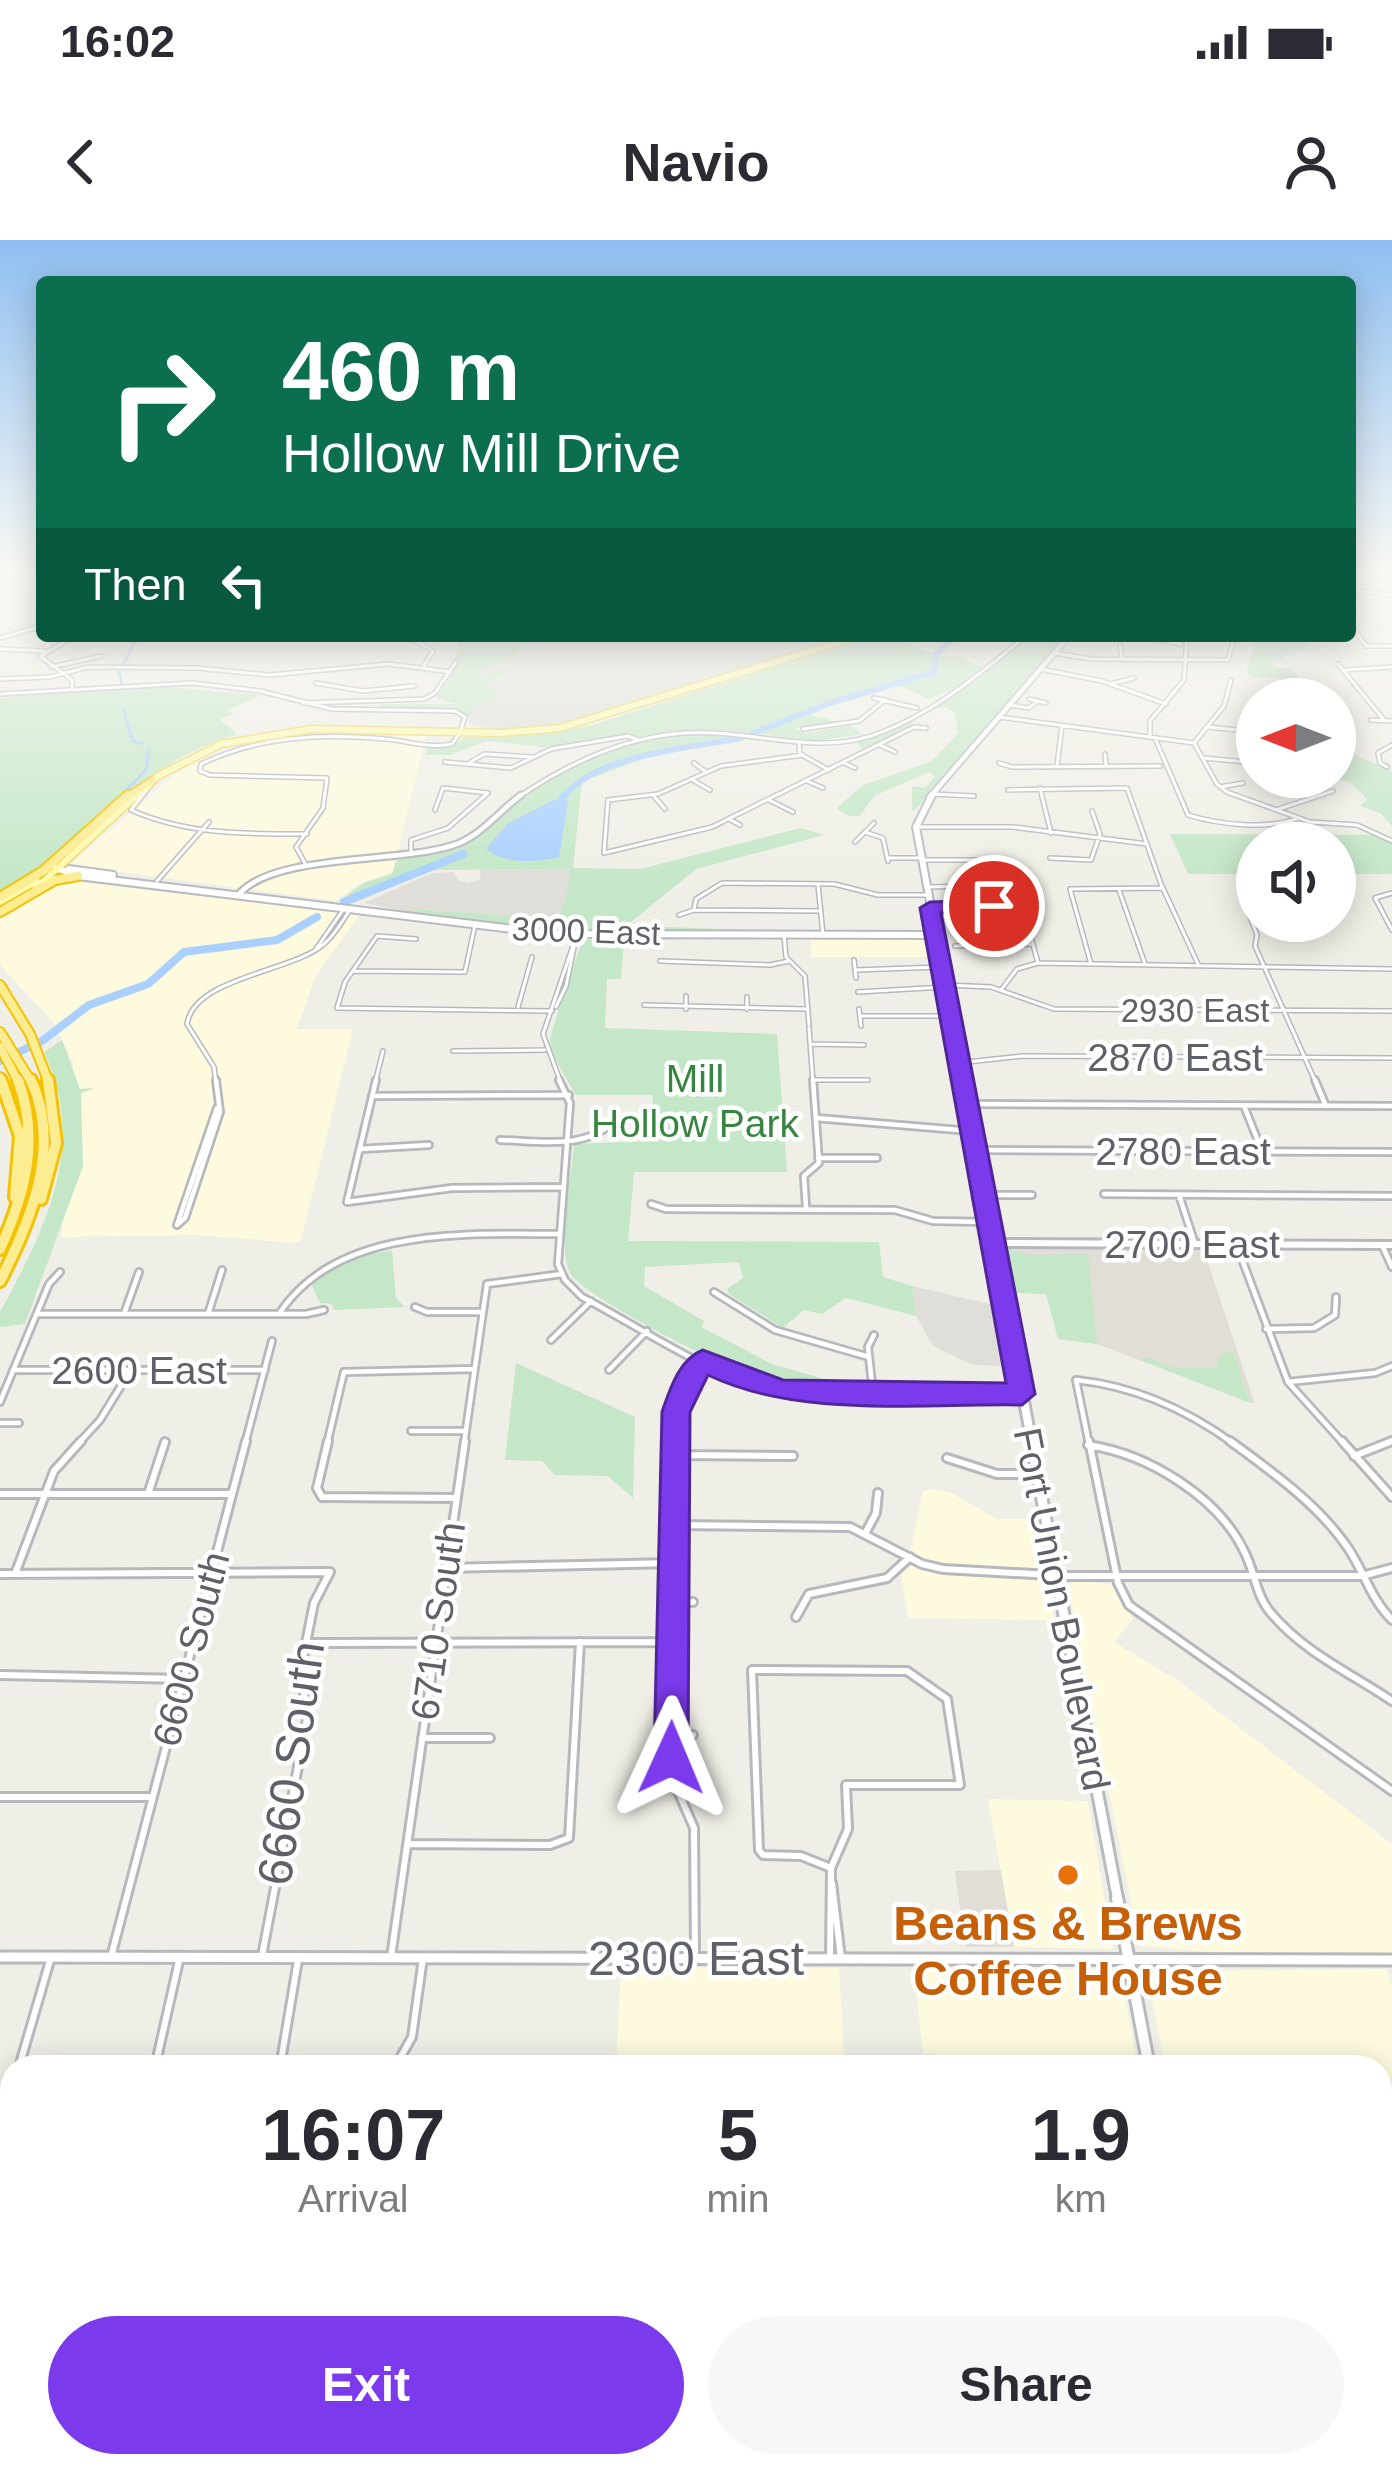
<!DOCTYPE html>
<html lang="en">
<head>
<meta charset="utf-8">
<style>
	body { margin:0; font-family:Arial,sans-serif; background:#f7f7f7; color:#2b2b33; height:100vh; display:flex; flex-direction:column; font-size:45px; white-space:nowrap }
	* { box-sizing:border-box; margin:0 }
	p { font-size:39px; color:#7c7c81 }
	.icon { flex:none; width:66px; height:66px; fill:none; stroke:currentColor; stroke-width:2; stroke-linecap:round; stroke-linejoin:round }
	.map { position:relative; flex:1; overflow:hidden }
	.panel { position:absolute; left:0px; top:1815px; width:1392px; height:423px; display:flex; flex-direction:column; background:#fff; border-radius:36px 36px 0 0; box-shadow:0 6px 30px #0003 }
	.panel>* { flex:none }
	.guide { position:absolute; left:36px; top:36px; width:1320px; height:366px; border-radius:12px; box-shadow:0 6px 30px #0003; background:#0b6e4f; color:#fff; overflow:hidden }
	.needle { width:78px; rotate:270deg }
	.controls { position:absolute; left:1236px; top:438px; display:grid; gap:24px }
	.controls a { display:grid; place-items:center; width:120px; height:120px; border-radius:50%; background:#fff; box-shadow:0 6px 30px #0003; font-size:60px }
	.pin { position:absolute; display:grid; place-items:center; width:102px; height:102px; color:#fff; margin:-51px; border:6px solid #fff; border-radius:50%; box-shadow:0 3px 12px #0007 }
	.me { position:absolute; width:132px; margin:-66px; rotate:1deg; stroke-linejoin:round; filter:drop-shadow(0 0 9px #0008) }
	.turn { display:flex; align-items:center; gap:42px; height:252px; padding:0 48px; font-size:54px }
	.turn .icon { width:156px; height:156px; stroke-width:2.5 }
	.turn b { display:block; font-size:84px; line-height:102px }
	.then { display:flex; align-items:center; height:114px; padding:0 48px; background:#0003; gap:24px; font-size:45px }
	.eta { display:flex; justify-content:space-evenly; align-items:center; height:204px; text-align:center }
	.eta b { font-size:72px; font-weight:600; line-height:84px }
	.cta { display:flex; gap:24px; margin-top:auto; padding:24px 48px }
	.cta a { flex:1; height:138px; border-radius:72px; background:#7c3aed; color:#fff; font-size:48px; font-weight:600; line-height:138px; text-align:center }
	.cta a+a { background:#f7f7f7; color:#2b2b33 }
	.status { display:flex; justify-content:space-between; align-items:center; height:84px; padding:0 60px; background:#fff; direction:ltr }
	.status svg { height:33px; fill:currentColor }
	header { display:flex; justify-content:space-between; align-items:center; height:156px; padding:0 48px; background:#fff; font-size:54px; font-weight:600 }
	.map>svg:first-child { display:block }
	.commercial { fill:#fefade }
	.industrial { fill:#dfded9 }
	.education { fill:#e0ded5 }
	.green { fill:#c4e7c7 }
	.water { fill:#a9d0fe }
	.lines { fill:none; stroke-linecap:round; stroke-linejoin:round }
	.stream { stroke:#a9d0fe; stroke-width:3 }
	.river-far1 { stroke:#a9d0fe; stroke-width:6 }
	.river { stroke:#a9d0fe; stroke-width:8 }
	.minor-far2-casing { stroke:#b7b8bd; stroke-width:6 }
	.minor-far1-casing { stroke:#b7b8bd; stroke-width:10 }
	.minor-casing { stroke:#b7b8bd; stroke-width:12 }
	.tertiary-far3-casing { stroke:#b7b8bd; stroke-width:6 }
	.tertiary-far2-casing { stroke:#b7b8bd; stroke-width:9 }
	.tertiary-far1-casing { stroke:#b7b8bd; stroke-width:12 }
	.tertiary-casing { stroke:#b7b8bd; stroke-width:15 }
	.secondary-far4-casing { stroke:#b8bac0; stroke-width:8 }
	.secondary-far3-casing { stroke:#b8bac0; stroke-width:10 }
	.secondary-far2-casing { stroke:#b8bac0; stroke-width:14 }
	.secondary-far1-casing { stroke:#b8bac0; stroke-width:15 }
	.secondary-casing { stroke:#b8bac0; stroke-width:16 }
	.primary-casing { stroke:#f1d75f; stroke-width:9 }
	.motorway-far2-casing { stroke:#f5c202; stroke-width:9 }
	.motorway-far1-casing { stroke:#f5c202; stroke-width:12 }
	.motorway-casing { stroke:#f5c202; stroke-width:16 }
	.minor-far2 { stroke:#fff; stroke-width:3 }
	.minor-far1 { stroke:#fff; stroke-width:4.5 }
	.minor { stroke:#fff; stroke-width:6 }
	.tertiary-far3 { stroke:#fff; stroke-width:3 }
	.tertiary-far2 { stroke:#fff; stroke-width:4.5 }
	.tertiary-far1 { stroke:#fff; stroke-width:6 }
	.tertiary { stroke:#fff; stroke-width:9 }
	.secondary-far4 { stroke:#fff; stroke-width:4.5 }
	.secondary-far3 { stroke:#fff; stroke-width:6 }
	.secondary-far2 { stroke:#fff; stroke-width:8 }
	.secondary-far1 { stroke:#fff; stroke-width:9 }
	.secondary { stroke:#fff; stroke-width:10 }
	.primary { stroke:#fefaae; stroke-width:6 }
	.motorway-far2 { stroke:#fcec92; stroke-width:6 }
	.motorway-far1 { stroke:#fcec92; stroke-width:8 }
	.motorway { stroke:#fcec92; stroke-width:10 }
	.route { fill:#7c3aed; stroke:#51269a; stroke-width:3 }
	.food-dot { fill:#e8710a; stroke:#fff; stroke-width:4.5 }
	.labels { text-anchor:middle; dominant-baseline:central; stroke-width:9; stroke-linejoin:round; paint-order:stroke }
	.far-street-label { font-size:33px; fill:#5e6167; stroke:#fff }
	.street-label { font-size:39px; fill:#5e6167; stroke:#fff }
	.park-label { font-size:39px; fill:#368642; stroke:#fff }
	.near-street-label { font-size:48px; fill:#5e6167; stroke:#fff }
	.near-food-label { font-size:48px; font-weight:bold; fill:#c56008; stroke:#fff }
</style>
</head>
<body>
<div class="status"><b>16:02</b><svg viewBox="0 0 49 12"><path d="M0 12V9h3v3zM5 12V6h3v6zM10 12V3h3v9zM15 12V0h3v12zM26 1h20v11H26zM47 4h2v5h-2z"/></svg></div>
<header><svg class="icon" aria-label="back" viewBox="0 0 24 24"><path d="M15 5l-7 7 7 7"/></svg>Navio<svg class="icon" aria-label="person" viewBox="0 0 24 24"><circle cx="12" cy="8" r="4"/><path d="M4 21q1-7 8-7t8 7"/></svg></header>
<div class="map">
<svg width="1392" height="2237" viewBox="0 0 1392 2237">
	<rect width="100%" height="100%" fill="#f0efe7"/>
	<path class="commercial" d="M297,495L426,496L393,632L358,644L336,661L69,625L186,525L245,503Z
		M63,640L359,675L315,737L297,789H353L301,1000L296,1003L196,995L61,997L73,822L53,782L0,725V674Z
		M810,697L923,698L929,702L932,717H811Z
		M935,1249L951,1253L997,1279H1036L1044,1326L1039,1330L939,1325L910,1312L923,1251Z
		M913,1324L936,1332L1044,1338L1055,1380L908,1378L901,1335Z
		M1072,1341L1113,1344L1133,1379L1114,1402L1177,1440L1392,1604V1713L1209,1712L1140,1706L1068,1347Z
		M988,1559L1088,1561L1113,1709L1014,1707Z
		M621,1727L839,1728L845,1827H616Z
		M914,1728L1115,1729L1121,1735L1138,1827H937L936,1814H923Z
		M1387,1729L1392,1747V1852H1380V1827H1165L1147,1731Z"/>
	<path class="industrial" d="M476,396H850L573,482L497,490L469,484Z
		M571,629L566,661L556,679L415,669L414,673L364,663L432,633L454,632L459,641L468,643L481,639L479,630Z
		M912,1046L994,1065L1008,1126L973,1125L933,1106L916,1076Z"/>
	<path class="education" d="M1008,1007L1203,1008L1255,1164L1097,1104L1058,1099L1047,1054L1010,1052L1002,1012Z
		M1001,1630L1014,1707H965L955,1631Z"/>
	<path class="green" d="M461,396H517L541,404H525L515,415L478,430L482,435L509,429L487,444L498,454L496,458L471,467L470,477L448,468H379L380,464H456L436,458L449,439Z
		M871,396H907L899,400L939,416L961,417L982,428L956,448L929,459L897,444L833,462L811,476L828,478L838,485L795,488L804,493L851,486L862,494L817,501L725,490L642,498L627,494L552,508L487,501L450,515H426L428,508H450L465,497L534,495L592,485Z
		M1030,396H1064L916,569L912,571V546L925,548L935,537L929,532L874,556L860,576H849L837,568L861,546L932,521L958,493L955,473L944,467L917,473L908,489L863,511L857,503L970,445Z
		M1258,396H1307L1308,409L1284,416L1283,421L1268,418L1276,428L1292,429L1318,459L1287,456L1291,453L1280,438H1253L1246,432Z
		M154,446L262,455L227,470L235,473L219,479L237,494C134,526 87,598 0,656V458Z
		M713,493L747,498L653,515L582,542L573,628L640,629L801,588L824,595L696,629L631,682V686L818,692L567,691L414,673V669L556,679L566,661L570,629L428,630L356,662L339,661L364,643L392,634L396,621L466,602L515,562L583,518L669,495Z
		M1335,506L1392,531V586L1380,573L1360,566L1367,559L1350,542L1335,539Z
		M1170,594L1375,595L1392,603V634H1335V603H1257V634H1188Z
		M702,698L624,702L621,739H607L605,788L777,794L787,932H634L628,1001L879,1002L883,1037L912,1046L916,1076L846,1058L822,1074L804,1070L783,1088L729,1054L727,1049L743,1038L739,1022L645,1027L644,1046L704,1081L701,1087L772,1124L828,1140L827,1147C805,1147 784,1146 763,1140C732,1132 583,1057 570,1033C557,1008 572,935 574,904L653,901V855H576C567,839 554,821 550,802C549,794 577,718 582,700Z
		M62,800L80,849L95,848L81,853L83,926L25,1084L0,1087V1072C46,988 88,905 44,812Z
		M1009,1009L1030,1015L1088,1014L1097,1104L1058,1099L1046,1054L1013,1053L1005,1013Z
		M392,1010L396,1058L405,1067L334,1070L332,1064L320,1063L308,1037C334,1019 363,1016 392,1010Z
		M1233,1111L1250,1163L1143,1121L1145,1117L1175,1128H1216L1220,1115Z
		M516,1123L635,1177L633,1258L608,1236L555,1235L542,1221L505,1220Z
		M896,2226H1027L1029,2237H896Z
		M1037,2226H1203L1205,2237H1039Z"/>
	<path class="water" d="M555,559L568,561L559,617C539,622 501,625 486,608L509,583Z"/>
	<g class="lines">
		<path class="stream" d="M130,411L139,396
			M122,427L129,414
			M119,432L122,443
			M123,469L133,501L142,503
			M111,566L146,530L149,510"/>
		<path class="river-far1" d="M753,493L833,462L935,432L936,414L956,396
			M563,558C593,515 690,508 741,498"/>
		<path class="river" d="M556,568L565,555
			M344,662L463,614
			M0,821L42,801L89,765L148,744L184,712L277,700L317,677"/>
		<g class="minor-far2-casing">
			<path id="minor-far2" d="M1355,331L1351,385L1366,406
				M1353,350L1392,355
				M311,396L412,399L433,411L424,426
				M0,398L42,386
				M1151,398L1181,404
				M1120,405L1122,419
				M0,409L44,411
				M1054,413L1091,419L1228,420L1235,396
				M1338,424L1384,480
				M51,427L102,416
				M1040,429L1102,441L1166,464
				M1344,430L1392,427
				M0,439L50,437L88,427L197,428L270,435L389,424L451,432
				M316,443L363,451L414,446
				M1110,444L1134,438
				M72,448V440L40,416L75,396
				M874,458L917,468
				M1029,459L1046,463
				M303,463L424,459L435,453L456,422
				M1010,465L1029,468L1038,461
				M999,477L1194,503L1217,544L1227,552L1310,582L1357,585L1392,601
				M1371,480L1392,481
				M1207,487L1257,492
				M803,489L859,481L885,460
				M1150,497V481L1184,440L1187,396
				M1155,498L1188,575C1221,585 1267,590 1299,578
				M1194,503L1224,466L1231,440
				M799,504L800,514L829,530
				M880,505L895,512
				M1105,514L1106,526
				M803,515L721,526L658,554L608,560L604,613L712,587L914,487L926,488
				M1204,518L1257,523
				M445,522L511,528L551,509L628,496L638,500
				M469,523L484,514L532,517
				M694,523L706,532
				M844,523L855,528
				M999,523L1012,527L1160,526
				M1057,526L1062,486
				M1387,527L1380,523L1378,513L1392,505
				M691,539L710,550
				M807,541L823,548
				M150,546L131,570C187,595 247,594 307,594
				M1220,547L1243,543
				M1040,548L1051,593
				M1008,550L1127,548L1161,644L1198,724
				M932,554L974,556
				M653,555L665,569
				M769,560L793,572
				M435,570L443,548L488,553
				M1276,570L1333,551
				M729,579L740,585
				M916,587H1013L1147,604
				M865,592L883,598L888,621
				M855,602L874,583
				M411,614V600L448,588L488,553
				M887,618H921
				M1050,618L1091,620L1100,594L1092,571
				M924,620H978
				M306,625L296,607L323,568L327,538L210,535L200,531L201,524C259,496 323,493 386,499C409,501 429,509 452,504L459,494
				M1014,635L1038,723
				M157,641L209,582
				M818,644L823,695
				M926,647L979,646
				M1119,650L1145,724
				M1392,653L1375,658L1392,690
				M1257,658L1242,656L1257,695L1255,706L1316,843
				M930,668L1022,666
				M694,670L696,659L722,643L834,644L878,655H928
				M679,675L694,670L821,671
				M784,695L786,717L805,736L809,785
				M416,699L377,696L345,742L337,768L552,771
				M955,706L1032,704
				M316,709L343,670
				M854,720L856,738
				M660,721L770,725L789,721
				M1091,724L1070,649L1163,648
				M855,730L940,727
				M353,731L465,732L475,685
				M946,745L991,747L1054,769L1392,771
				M1001,750L1017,729L1038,723L1392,729
				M858,752L944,747
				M686,756V769
				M747,757V769
				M644,765L807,769
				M518,767L532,717
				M556,767L566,746L576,698
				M859,769L861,786
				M860,776H950
				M809,788L813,843
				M810,804L864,805
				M453,811L545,810
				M958,823L1022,816L1392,818
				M813,840H868
				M216,843L214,827L187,784C194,737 293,732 324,704C334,696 341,683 348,673L346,668
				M375,843L383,811
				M561,843L543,794L575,700"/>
		</g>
		<g class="minor-far1-casing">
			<path id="minor-far1" d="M376,840L347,962L452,948L563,947
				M559,840L570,863L558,1024L565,1040L582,1057C640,1087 700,1130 763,1147C829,1164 950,1154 1021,1154
				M1315,840L1326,866
				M372,856L569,855
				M972,864L1392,866
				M1244,866L1262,911
				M816,878L971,891
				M500,900C539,901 588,911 617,878
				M360,909L429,905
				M980,910L1392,912
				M818,918H877
				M1104,954L1392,956
				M989,955H1032
				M1179,955L1195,1004
				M651,964L666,969L895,970L933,981L988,982
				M806,967L804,936L819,923L813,840
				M177,985L185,978L220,872L216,840
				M177,985L217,868
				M1382,1005L1392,1027
				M1237,1006L1288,1142L1344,1204
				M714,1052L775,1090L869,1117
				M415,1067L427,1072H482
				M37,1074H306L324,1070
				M124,1074L139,1032
				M208,1074L222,1030
				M279,1074C336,986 465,994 558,994
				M1266,1089L1314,1088L1335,1075L1336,1057
				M551,1100L591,1061
				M13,1130H265
				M609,1130L647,1091
				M1288,1142L1375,1133L1392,1126
				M873,1153L868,1107L874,1095
				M0,1162L49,1044L60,1032
				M0,1183H19
				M411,1191H466
				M78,1204L100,1180L129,1133
				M245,1204L272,1101
				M327,1204L344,1132L474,1129
				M464,1204L487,1044L562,1034
				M676,1204C676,1170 682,1148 703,1120
				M1089,1204L1076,1140C1135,1146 1186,1169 1234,1204
				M1384,1204L1392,1201"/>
		</g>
		<g class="minor-casing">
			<path id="minor" d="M328,1201L317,1248L322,1257L455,1258
				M676,1201L671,1495L674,1542L694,1588L695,1714
				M1089,1201L1118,1343L1129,1365L1392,1551
				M1230,1201C1271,1231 1319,1265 1348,1308C1364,1332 1371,1359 1392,1380
				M1342,1201L1392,1257
				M1088,1205C1148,1214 1219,1257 1245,1313C1255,1333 1256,1356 1271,1373C1302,1411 1352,1434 1392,1461
				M675,1215L793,1216
				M1354,1216L1392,1201
				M947,1218L997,1234H1035
				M0,1254H232
				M148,1254L165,1202
				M674,1285L850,1287L922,1324L943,1329L1068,1336H1362L1392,1328
				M866,1292L876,1273L878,1253
				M445,1328L674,1323
				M0,1334L330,1332L314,1363L301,1428L307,1479L262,1716
				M15,1334L54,1231L81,1201
				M673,1362H693
				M796,1377L809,1354L887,1338L910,1317
				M307,1403L672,1402
				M752,1430L907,1431L947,1459L960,1545H846L848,1589L831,1628L801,1616L763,1615L759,1610Z
				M0,1435L184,1439
				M671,1495H693
				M422,1498H490
				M0,1557H150
				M407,1604L550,1605L569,1598L580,1402
				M832,1643L841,1718
				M111,1717L246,1201
				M391,1717L465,1201
				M830,1718L831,1628
				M19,1827L51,1717
				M155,1827L179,1721
				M280,1827L298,1720
				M395,1827L412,1797L423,1718
				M0,1896L12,1854
				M0,2120H12
				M736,2226V2237
				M51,2237L54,2226
				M208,2237L210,2226
				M349,2237L350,2226
				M477,2237L478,2226
				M605,2237L606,2226"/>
		</g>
		<g class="tertiary-far3-casing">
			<path id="tertiary-far3" d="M1366,406H1392
				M0,454L192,443L260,451L332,469L455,471L465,477L460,492
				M517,558C574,519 643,488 715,493C767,496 820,512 871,496C929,477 980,434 1026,396"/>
		</g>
		<g class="tertiary-far2-casing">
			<path id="tertiary-far2" d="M239,654C275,613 396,624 454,605C481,596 499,571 521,555"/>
		</g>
		<g class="tertiary-far1-casing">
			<path id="tertiary-far1" d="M994,1003L1392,1005"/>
		</g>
		<g class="tertiary-casing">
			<path id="tertiary" d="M0,1717L1392,1720"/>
		</g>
		<g class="secondary-far4-casing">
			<path id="secondary-far4" d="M929,558L1069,396"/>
		</g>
		<g class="secondary-far3-casing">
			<path id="secondary-far3" d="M932,555L916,587L964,843
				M56,628L78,636L554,694L935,695
				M69,629L113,635"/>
		</g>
		<g class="secondary-far2-casing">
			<path id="secondary-far2" d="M964,840L1032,1204"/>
		</g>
		<g class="secondary-far1-casing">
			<path id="secondary-far1" d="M1031,1201L1118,1661"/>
		</g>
		<g class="secondary-casing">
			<path id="secondary" d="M1117,1658L1149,1827
				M1224,2226L1227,2237"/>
		</g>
		<g class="primary-casing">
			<path id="primary" d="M36,648L158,536L221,504L312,489L501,493L560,488L860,396
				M0,662L37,641"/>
		</g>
		<g class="motorway-far2-casing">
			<path id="motorway-far2" d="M125,558L153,540"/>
		</g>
		<g class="motorway-far1-casing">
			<path id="motorway-far1" d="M0,657L43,631L128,555
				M0,672L55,640L78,636
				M0,745L30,794L49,843
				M0,792L32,843
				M0,807L19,843
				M0,837L2,843"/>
		</g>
		<g class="motorway-casing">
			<path id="motorway" d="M1,840L20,896L15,957
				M41,959L56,903L48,840
				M0,1009C25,954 40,899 18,840
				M0,1041C31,980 62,907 31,840"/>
		</g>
		<use href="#minor-far2" class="minor-far2"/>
		<use href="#minor-far1" class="minor-far1"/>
		<use href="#minor" class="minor"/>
		<use href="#tertiary-far3" class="tertiary-far3"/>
		<use href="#tertiary-far2" class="tertiary-far2"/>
		<use href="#tertiary-far1" class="tertiary-far1"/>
		<use href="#tertiary" class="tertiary"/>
		<use href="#secondary-far4" class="secondary-far4"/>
		<use href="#secondary-far3" class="secondary-far3"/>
		<use href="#secondary-far2" class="secondary-far2"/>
		<use href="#secondary-far1" class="secondary-far1"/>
		<use href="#secondary" class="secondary"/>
		<use href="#primary" class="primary"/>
		<use href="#motorway-far2" class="motorway-far2"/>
		<use href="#motorway-far1" class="motorway-far1"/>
		<use href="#motorway" class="motorway"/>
	</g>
	<linearGradient id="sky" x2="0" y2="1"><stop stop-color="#8fbff1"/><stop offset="0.51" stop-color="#f8f8f4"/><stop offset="1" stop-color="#f8f8f4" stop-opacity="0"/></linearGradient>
	<rect width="1392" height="644" fill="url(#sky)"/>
	<path class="route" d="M994,660L1003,666L1001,670L941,673L1035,1154L1022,1165C920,1163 800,1179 708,1135L690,1172L688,1518L683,1529L671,1534L659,1529L654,1518L662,1172C670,1149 679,1119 703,1110L783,1140L1006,1143L920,668L930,662Z"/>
	<circle class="food-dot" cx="1068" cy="1635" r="12"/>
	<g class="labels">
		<g class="far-street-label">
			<text transform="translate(586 691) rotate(2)">3000 East</text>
			<text x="1195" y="770">2930 East</text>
		</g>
		<g class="street-label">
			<text x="1175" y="817">2870 East</text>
			<text x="1183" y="911">2780 East</text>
			<text x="1192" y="1004">2700 East</text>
			<text x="139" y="1130">2600 East</text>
			<text transform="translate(1062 1369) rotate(79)">Fort Union Boulevard</text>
			<text transform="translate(438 1381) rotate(-82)">6710 South</text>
			<text transform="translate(191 1409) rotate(-75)">6600 South</text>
		</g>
		<g class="park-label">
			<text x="695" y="838">Mill<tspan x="695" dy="45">Hollow Park</tspan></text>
		</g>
		<g class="near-street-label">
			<text transform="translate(291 1523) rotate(-82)">6660 South</text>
			<text x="696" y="1718">2300 East</text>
		</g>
		<g class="near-food-label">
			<text x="1068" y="1683">Beans &amp; Brews<tspan x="1068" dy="55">Coffee House</tspan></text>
		</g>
	</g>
</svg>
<div class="controls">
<a><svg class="needle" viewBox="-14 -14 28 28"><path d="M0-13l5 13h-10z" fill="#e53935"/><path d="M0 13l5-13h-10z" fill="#7c7c81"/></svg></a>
<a><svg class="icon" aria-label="sound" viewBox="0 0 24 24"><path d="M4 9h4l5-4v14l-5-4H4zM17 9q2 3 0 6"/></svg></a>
</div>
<div class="pin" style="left:994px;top:666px;background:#d93025"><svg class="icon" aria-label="arrive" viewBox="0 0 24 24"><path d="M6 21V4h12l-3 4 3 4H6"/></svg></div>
<svg class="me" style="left:671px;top:1518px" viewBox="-20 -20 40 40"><path d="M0-17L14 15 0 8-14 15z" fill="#7c3aed" stroke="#fff" stroke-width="4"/></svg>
<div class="guide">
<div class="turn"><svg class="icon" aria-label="right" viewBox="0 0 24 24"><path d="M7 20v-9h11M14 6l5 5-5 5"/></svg><div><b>460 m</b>Hollow Mill Drive</div></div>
<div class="then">Then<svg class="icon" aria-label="left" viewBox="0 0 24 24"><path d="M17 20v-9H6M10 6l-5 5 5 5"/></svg></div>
</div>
<section class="panel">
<div class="eta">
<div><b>16:07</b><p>Arrival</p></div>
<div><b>5</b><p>min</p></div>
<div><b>1.9</b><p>km</p></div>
</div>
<div class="cta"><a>Exit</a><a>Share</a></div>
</section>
</div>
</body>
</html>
